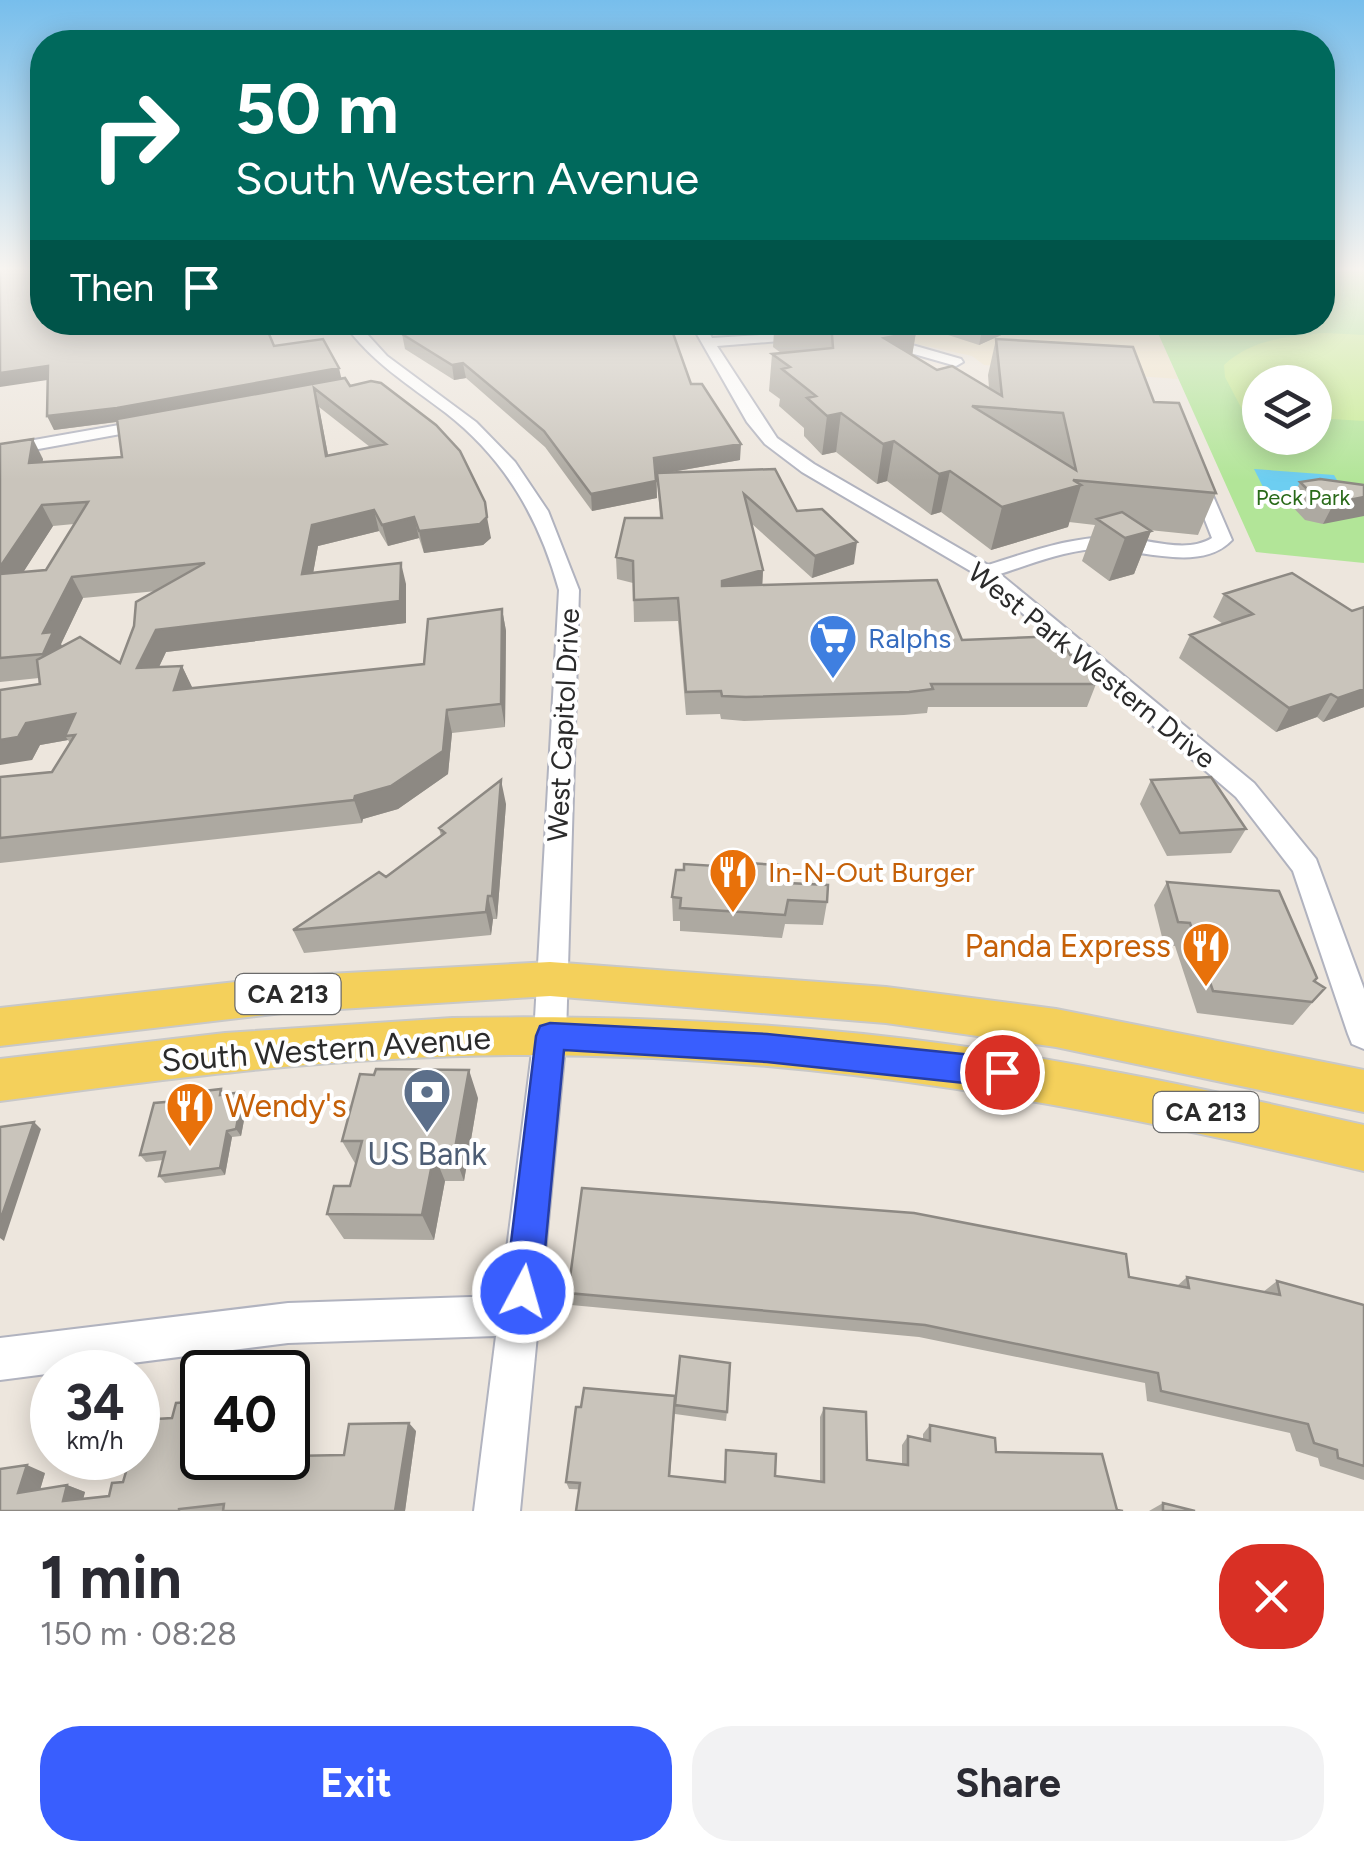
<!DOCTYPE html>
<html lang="en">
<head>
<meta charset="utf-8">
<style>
	body { margin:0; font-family:Figtree,sans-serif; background:#f2f2f3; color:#2b2b33; height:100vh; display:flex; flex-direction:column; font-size:38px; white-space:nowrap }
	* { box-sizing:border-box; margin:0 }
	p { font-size:32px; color:#7c7c81 }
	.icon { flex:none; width:55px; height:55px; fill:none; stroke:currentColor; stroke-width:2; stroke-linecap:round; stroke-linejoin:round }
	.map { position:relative; height:1511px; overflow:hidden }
	.details { display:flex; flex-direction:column; background:#fff; flex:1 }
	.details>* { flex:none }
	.top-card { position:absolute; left:30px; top:30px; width:1305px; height:305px; border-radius:40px; box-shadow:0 5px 25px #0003; background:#00695c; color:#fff; overflow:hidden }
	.controls { position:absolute; left:1242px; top:365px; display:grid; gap:20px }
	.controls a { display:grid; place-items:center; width:90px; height:90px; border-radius:50%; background:#fff; box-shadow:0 5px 25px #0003; font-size:50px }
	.speed { position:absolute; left:30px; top:1350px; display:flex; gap:20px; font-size:50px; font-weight:700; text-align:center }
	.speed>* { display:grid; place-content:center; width:130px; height:130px; border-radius:50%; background:#fff; box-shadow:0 5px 25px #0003; line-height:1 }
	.speed small { font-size:25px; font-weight:400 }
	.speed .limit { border:5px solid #111; border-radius:15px; background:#fff; color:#111 }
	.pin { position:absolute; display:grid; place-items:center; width:85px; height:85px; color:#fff; margin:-42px; border:5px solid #fff; border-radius:50%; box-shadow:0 2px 10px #0007 }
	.me { position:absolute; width:110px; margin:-55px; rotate:6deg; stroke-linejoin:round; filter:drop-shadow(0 0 8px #0008) }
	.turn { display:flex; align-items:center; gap:35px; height:210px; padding:0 40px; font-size:45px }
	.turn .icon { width:130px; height:130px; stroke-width:2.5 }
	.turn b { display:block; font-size:70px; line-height:85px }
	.then { display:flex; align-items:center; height:95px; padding:0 40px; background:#0003; gap:20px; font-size:38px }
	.round { display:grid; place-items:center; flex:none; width:105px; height:105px; border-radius:40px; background:#f2f2f3 }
	.summary { display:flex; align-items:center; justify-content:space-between; height:170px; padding:0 40px }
	h1 { font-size:60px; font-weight:700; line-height:75px }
	.cta { display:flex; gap:20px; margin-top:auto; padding:20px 40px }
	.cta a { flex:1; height:115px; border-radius:40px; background:#395efe; color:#fff; font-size:40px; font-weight:700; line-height:115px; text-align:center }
	.cta a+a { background:#f2f2f3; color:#2b2b33 }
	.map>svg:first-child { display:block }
	.education { fill:#efe4cc }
	.green { fill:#b2e598; fill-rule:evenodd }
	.pitch { fill:#c7ec93 }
	.water { fill:#6dcef1 }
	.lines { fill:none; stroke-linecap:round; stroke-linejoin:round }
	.minor-casing { stroke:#b1b3bf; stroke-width:4 }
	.major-casing { stroke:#c8c8c8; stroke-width:4 }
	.minor { fill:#fff; fill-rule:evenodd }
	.major { fill:#f4d05b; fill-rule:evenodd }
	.wall { fill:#ada9a1; fill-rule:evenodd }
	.shaded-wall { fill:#8d8983 }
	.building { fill:#c9c4bb; stroke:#8d8983; stroke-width:2.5; fill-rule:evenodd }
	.route { fill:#395efe; stroke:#253da5; stroke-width:2.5 }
	.labels { text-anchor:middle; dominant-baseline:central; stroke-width:8; stroke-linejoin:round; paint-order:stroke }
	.far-park-label { font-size:22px; fill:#296a19; stroke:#fff }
	.shield { fill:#fff; stroke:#6b6b6b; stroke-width:2.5 }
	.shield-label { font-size:25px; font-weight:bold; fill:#2b2b2b }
	.shop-label { font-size:28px; fill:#366cbe; stroke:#fff; text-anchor:start }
	.street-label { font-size:28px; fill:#2b2b2b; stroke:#fff }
	.food-label { font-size:28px; fill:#c56008; stroke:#fff; text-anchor:start }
	.near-food-label { font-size:32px; fill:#c56008; stroke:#fff; text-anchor:end }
	.near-street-label { font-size:32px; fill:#2b2b2b; stroke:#fff }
	.near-service-label { font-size:32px; fill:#4e5e75; stroke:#fff }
</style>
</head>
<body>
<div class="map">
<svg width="1364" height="1511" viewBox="0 0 1364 1511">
	<rect width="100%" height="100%" fill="#ede6dd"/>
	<path class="education" d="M737,323H1129L1157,331L1178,379L984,365L972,356L880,336L800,331L748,335Z"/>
	<path class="green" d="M1323,269H1364V563L1256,552L1157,331L1129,323L1322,322ZM1260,382H1315V438H1260Z"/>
	<path class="pitch" d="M1325,333L1364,335V421L1315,418V382H1260V414L1244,413L1225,377L1224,365C1252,339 1289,336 1325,333Z"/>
	<path class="water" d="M1254,469L1334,475L1349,500L1266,493Z"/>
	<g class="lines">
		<g class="minor-casing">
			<path id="minor" d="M343,322H356L387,356L476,422L515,462L548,511L579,590L566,1036L520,1511H474L496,1336L288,1343L0,1380V1338L288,1303L501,1296L534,1036L559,590C539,518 505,459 446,413C408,384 371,362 343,322Z
				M690,322H703L712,338L809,332L811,335L804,339L717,346L777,438L814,464L988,565C1033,551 1079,533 1127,538C1153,541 1188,553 1212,538L1189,479L1204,475L1232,540C1199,575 1135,546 1093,549C1061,552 1031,564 1000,574L1254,783L1316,859L1364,989V1049L1352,1044L1348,1034L1293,871L1236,797L979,576L802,472L765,444L747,422Z
				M884,337L961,359L963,362L956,366L879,344V338Z
				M153,419L161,424L159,427L0,456V446Z"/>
		</g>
		<g class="major-casing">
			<path id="major" d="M550,962L886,987L1056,1009L1364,1070V1112L1056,1047L886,1023L550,996L291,1012L0,1046V1008L291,976Z
				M452,1018C619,1015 787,1022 953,1045C1091,1064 1228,1094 1364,1125V1171C1085,1104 815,1055 527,1055C350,1055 175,1077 0,1101V1059L225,1033Z"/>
		</g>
		<use href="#minor" class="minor"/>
		<use href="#major" class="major"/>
	</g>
	<path class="wall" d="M0,269L274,346L341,379L491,538L483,545L424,553L419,538L388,546L379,531L318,546L313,573L406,584V623L166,652L159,667L182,666L192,688L424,664L502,609L506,631L505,727L452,733L448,774L398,809L363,819L362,823L0,863V777L52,772L70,743L68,740L40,745L32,760L39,678L0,682V444L43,459L42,462L122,457L117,422L54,430L48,380ZM319,407L370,447L328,455ZM74,524L46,570L23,572L53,526ZM157,591L120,663L62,647L61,644L83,598Z
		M739,322H852L857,326L916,332L912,355L937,370L989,388L988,375L996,339L1154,402L1216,493L1198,535L1149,530L1151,531L1134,574L1109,581L1082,561L1095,525L1069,522L1068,527L991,550L941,512L931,515L887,481L877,484L836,452L822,455L804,436V428L779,406L780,399L769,391L772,354L781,353L773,347L774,331L740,332Z
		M908,322H1030L979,345Z
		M402,334L691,384L740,460L666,473L797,511L854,564L812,578L751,523L763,570L762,585L962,640L1070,655L1096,684L1087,707H928L927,713L904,715L744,721L721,719L720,714L686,715L678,621L634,622L633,583L617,579L616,557L660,518L657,474V498L592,511L545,447L466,378L454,380L405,349Z
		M1300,482L1364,485L1323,524L1305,520L1290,504Z
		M1224,594L1352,611L1364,607V707L1323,722L1317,717L1276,732L1179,658L1190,635L1223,624L1213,617Z
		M1151,780L1246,829L1231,853L1167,856L1140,804Z
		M506,804L497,919H493L491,935L304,953L293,930L386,877L441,836L439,828Z
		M732,867L788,883L827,902L823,925L785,924L782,938L680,931V921H673L672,897L684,870Z
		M1167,882L1325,988L1293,1025L1197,1013L1175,946L1164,945L1154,905Z
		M221,1089L225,1094L243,1092L248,1099L241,1136L232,1137L225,1175L165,1183L159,1176L163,1160L146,1162L140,1155L177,1101Z
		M478,1098L464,1181H445L434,1240L344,1239L327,1214L350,1186L356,1165L342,1141Z
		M1129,1277L1177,1286L1187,1277L1263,1292L1277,1281L1364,1305V1480L1320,1466L1318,1458L1296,1451L1290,1433L1147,1401L1145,1383L919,1337L571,1305L568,1293Z
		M584,1388L727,1412L726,1421L675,1414V1409L670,1476L724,1482L726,1450L775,1476L820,1481V1417L824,1408L867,1460L902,1464V1445L908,1436L923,1439V1434L930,1425L996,1452L1117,1510L569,1489L566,1482Z
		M416,1431L405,1511H0L45,1473L40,1490L67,1485L85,1492L83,1499L109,1496L123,1482L202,1458L292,1447L302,1456L344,1455Z
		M1163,1503L1195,1511H1149Z"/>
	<path class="shaded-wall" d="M990,322H1030L979,345L983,325Z
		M916,332L910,368L884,338Z
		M463,363L466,378L454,380L452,365Z
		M48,366L54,379L0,387V373Z
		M339,368L342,381L123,421L54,430L47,416Z
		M314,388L319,407L332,476L326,456Z
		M841,413L836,452L822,455L827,416Z
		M33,439L43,459L39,484L29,463Z
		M894,441L887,481L877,484L883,444Z
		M741,444L740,460L654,475V458Z
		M950,471L941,512L931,515L939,474Z
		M656,481L657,498L592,511L591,494Z
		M1081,485L1068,527L991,550L1002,507Z
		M1364,497V516L1323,524L1334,503Z
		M42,505L53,526L8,596L0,582V567Z
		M374,510L379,531L318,546L309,596L302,574L312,525Z
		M414,517L419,538L388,546L382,525Z
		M487,517L491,538L483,545L424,553L419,531Z
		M1151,531L1134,574L1109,581L1125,538Z
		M857,542L854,564L812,578L815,556Z
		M401,563L406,584V623L166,652L148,690L137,668L156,630Z
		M763,570L762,592L721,603L722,581Z
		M72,577L83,598L61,644L66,654L56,676L43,654V633Z
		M502,609L506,631L505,727L501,704Z
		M182,666L193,689L174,690Z
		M1364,689V707L1323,722L1338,698Z
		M1331,694L1317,717L1276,732L1289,708Z
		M447,710L452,733L448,774L398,809L363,819L362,823L354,800L355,796Z
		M75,714V735L65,736L68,740L40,745L32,760L0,765V740L26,723Z
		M501,780L506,804L497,919L492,896Z
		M488,896L493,919L491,935L486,912Z
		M469,1070L478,1098L464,1181L454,1154Z
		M243,1092L248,1099L241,1136L236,1129Z
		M34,1122L41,1129L4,1241L0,1238V1221Z
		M227,1131L232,1137L225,1175L220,1168Z
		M434,1154L445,1181L434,1240L422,1215Z
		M409,1423L416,1431L405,1511H395Z
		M292,1447L303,1455L301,1464L290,1456Z
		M27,1465L45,1473L37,1500L18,1493Z
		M67,1485L85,1492L81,1508L63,1501Z"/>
	<path class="building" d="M0,269H42V322H264L274,346L323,339L339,368L117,408L47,416L48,366L0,373Z
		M471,322H669L691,384H702L741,444L654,458L656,481L591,494L544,431L463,363L452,365L402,334Z
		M831,322H852L857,326L874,322H900L916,332L884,338L937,370L952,366L1002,396L996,339L1133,347L1154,402L1179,403L1216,493L1073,480L1081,485L1002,507L950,471L939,474L894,441L883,444L841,413L827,416L807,398L816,396L782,369L790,367L772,354L833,348ZM972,406L1063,413L1076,470Z
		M345,378L350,386L371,381L381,383L436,425L460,451L485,502L487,517L480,524L419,531L414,517L382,525L374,510L312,525L302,574L401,563L400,601L156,630L137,668L182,666L174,690L424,664L428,619L502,609L501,704L447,710L443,751L391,786L355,796L354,800L0,838V777L52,772L75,735L65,736L75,714L26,723L18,737L0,740V690L40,684L37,660L80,637L120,663L134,626L136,602L205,563L72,577L43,633L53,632L43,654L0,658V574L46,570L88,502L42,505L0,567V444L33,439L29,463L122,457L117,419ZM314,388L386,444L326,456Z
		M775,469L797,511L822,509L857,542L815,556L744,494L763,570L722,581V586L937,580L962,640L1060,636L1070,655L1079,654L1096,684H931L933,689L909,692L746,697L722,696L721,691L686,692L678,598L634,600L633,561L616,557L625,518H662L657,473Z
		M1320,479L1364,485V497L1334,503L1316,498L1300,482Z
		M1122,512L1151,531L1125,538L1097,519Z
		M1292,573L1352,611L1364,607V689L1338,698L1331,694L1289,708L1190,635L1253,614L1224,594Z
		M1211,777L1246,829L1180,833L1151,780Z
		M501,780L492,896H488L486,912L293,930L379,872L386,877L445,833L439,828Z
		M732,862L778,865L789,872L788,883L828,885L827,902L788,900L785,915L680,908L681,898L672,897L676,870H684V864L732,867Z
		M1167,882L1279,891L1317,978L1314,981L1325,988L1312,1002L1213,991L1190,923L1178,922Z
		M376,1069L469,1070L454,1154H434L422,1215L327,1214L334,1186H350L362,1141H342L360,1074L374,1075Z
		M221,1089L220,1095L243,1092L236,1129L227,1131L220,1168L159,1176L165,1152L140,1155L154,1103L177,1101L179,1094Z
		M34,1122L0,1221V1127Z
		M582,1188L914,1213L1126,1254L1129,1277L1189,1288L1187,1277L1280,1295L1277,1281L1364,1305V1466L1338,1458L1337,1450L1314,1443L1308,1424L1161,1391L1158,1373L925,1325L568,1293Z
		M680,1356L730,1363L727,1412L675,1405Z
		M584,1388L675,1396L669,1476L725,1482L726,1450L776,1454L775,1476L824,1482V1408L866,1412L867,1460L908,1465V1436L930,1441V1425L995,1438L996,1452L1102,1454L1117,1510L1123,1511H576L580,1483L566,1482L576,1407H581Z
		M202,1401V1458H288V1447H292L290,1456L344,1455L349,1424L409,1423L395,1511H223L224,1504L179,1509V1511H0V1469L27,1465L18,1493L67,1485L63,1501L109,1496L112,1483L123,1482L130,1458H138V1431L140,1420L172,1418L176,1403Z
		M1163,1503L1195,1511H1163Z"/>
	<linearGradient id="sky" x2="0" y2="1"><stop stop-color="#77beec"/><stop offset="0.56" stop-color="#f7f4f0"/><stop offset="1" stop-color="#f7f4f0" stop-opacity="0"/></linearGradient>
	<rect width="1364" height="480" fill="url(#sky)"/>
	<path class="route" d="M550,1023L767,1034L1002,1058L1013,1062L1018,1072L1013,1082L1002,1087L767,1062L564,1050L541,1292L535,1304L523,1310L510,1304L505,1292L536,1036L540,1026Z"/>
	<defs>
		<g id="supermarket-pin" transform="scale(2.5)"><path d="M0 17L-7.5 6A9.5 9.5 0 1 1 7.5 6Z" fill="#3f7fe0" stroke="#fff"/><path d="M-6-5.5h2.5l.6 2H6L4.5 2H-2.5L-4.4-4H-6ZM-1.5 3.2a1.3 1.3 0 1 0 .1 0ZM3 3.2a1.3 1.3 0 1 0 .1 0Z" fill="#fff"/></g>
		<g id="restaurant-pin" transform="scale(2.5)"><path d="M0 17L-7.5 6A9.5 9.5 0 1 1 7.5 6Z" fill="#e8710a" stroke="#fff"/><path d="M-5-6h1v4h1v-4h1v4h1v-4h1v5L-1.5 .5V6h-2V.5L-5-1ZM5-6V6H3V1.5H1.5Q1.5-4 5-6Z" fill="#fff"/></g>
		<g id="bank-pin" transform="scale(2.5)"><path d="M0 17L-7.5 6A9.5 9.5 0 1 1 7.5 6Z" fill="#5c6f8a" stroke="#fff"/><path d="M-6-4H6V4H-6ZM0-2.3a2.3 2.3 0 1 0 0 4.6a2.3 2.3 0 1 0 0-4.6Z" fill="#fff"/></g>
	</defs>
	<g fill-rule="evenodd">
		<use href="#supermarket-pin" x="833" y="638"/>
		<use href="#restaurant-pin" x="733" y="872"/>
		<use href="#restaurant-pin" x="1206" y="946"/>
		<use href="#bank-pin" x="427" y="1092"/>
		<use href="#restaurant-pin" x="190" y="1106"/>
	</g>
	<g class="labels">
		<g class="far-park-label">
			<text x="1303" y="497">Peck Park</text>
		</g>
		<g class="shield">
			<rect x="235.5" y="974" width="105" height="40" rx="8"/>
			<rect x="1153.5" y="1092" width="105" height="40" rx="8"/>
		</g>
		<g class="shield-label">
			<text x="288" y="994">CA 213</text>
			<text x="1206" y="1112">CA 213</text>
		</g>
		<g class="shop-label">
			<text x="868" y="638">Ralphs</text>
		</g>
		<g class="street-label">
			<text transform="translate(1092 665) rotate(39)">West Park Western Drive</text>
			<text transform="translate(563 725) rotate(-87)">West Capitol Drive</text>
		</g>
		<g class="food-label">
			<text x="768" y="872">In-N-Out Burger</text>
		</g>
		<g class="near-food-label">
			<text x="1171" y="946">Panda Express</text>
			<text x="225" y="1106" text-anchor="start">Wendy's</text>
		</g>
		<g class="near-street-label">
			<text transform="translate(326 1049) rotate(-4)">South Western Avenue</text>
		</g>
		<g class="near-service-label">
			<text x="427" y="1154">US Bank</text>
		</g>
	</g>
</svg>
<div class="controls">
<a><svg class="icon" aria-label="layers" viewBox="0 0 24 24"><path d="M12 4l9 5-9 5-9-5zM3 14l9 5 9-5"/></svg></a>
</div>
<div class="speed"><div>34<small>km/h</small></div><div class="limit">40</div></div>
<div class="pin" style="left:1002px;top:1072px;background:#d93025"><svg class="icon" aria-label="arrive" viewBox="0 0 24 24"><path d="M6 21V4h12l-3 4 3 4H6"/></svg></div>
<svg class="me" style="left:523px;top:1292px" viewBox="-20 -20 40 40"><circle r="17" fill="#395efe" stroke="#fff" stroke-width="3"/><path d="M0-11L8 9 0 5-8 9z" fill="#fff"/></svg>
<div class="top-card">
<div class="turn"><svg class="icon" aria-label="right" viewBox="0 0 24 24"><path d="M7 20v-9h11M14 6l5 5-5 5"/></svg><div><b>50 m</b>South Western Avenue</div></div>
<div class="then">Then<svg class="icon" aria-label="arrive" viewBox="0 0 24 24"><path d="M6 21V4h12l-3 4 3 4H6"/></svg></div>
</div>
</div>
<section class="details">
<div class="summary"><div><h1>1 min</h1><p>150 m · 08:28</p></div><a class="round" style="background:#d93025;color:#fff"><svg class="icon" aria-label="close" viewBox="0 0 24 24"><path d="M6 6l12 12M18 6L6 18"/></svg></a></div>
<div class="cta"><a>Exit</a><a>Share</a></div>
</section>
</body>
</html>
